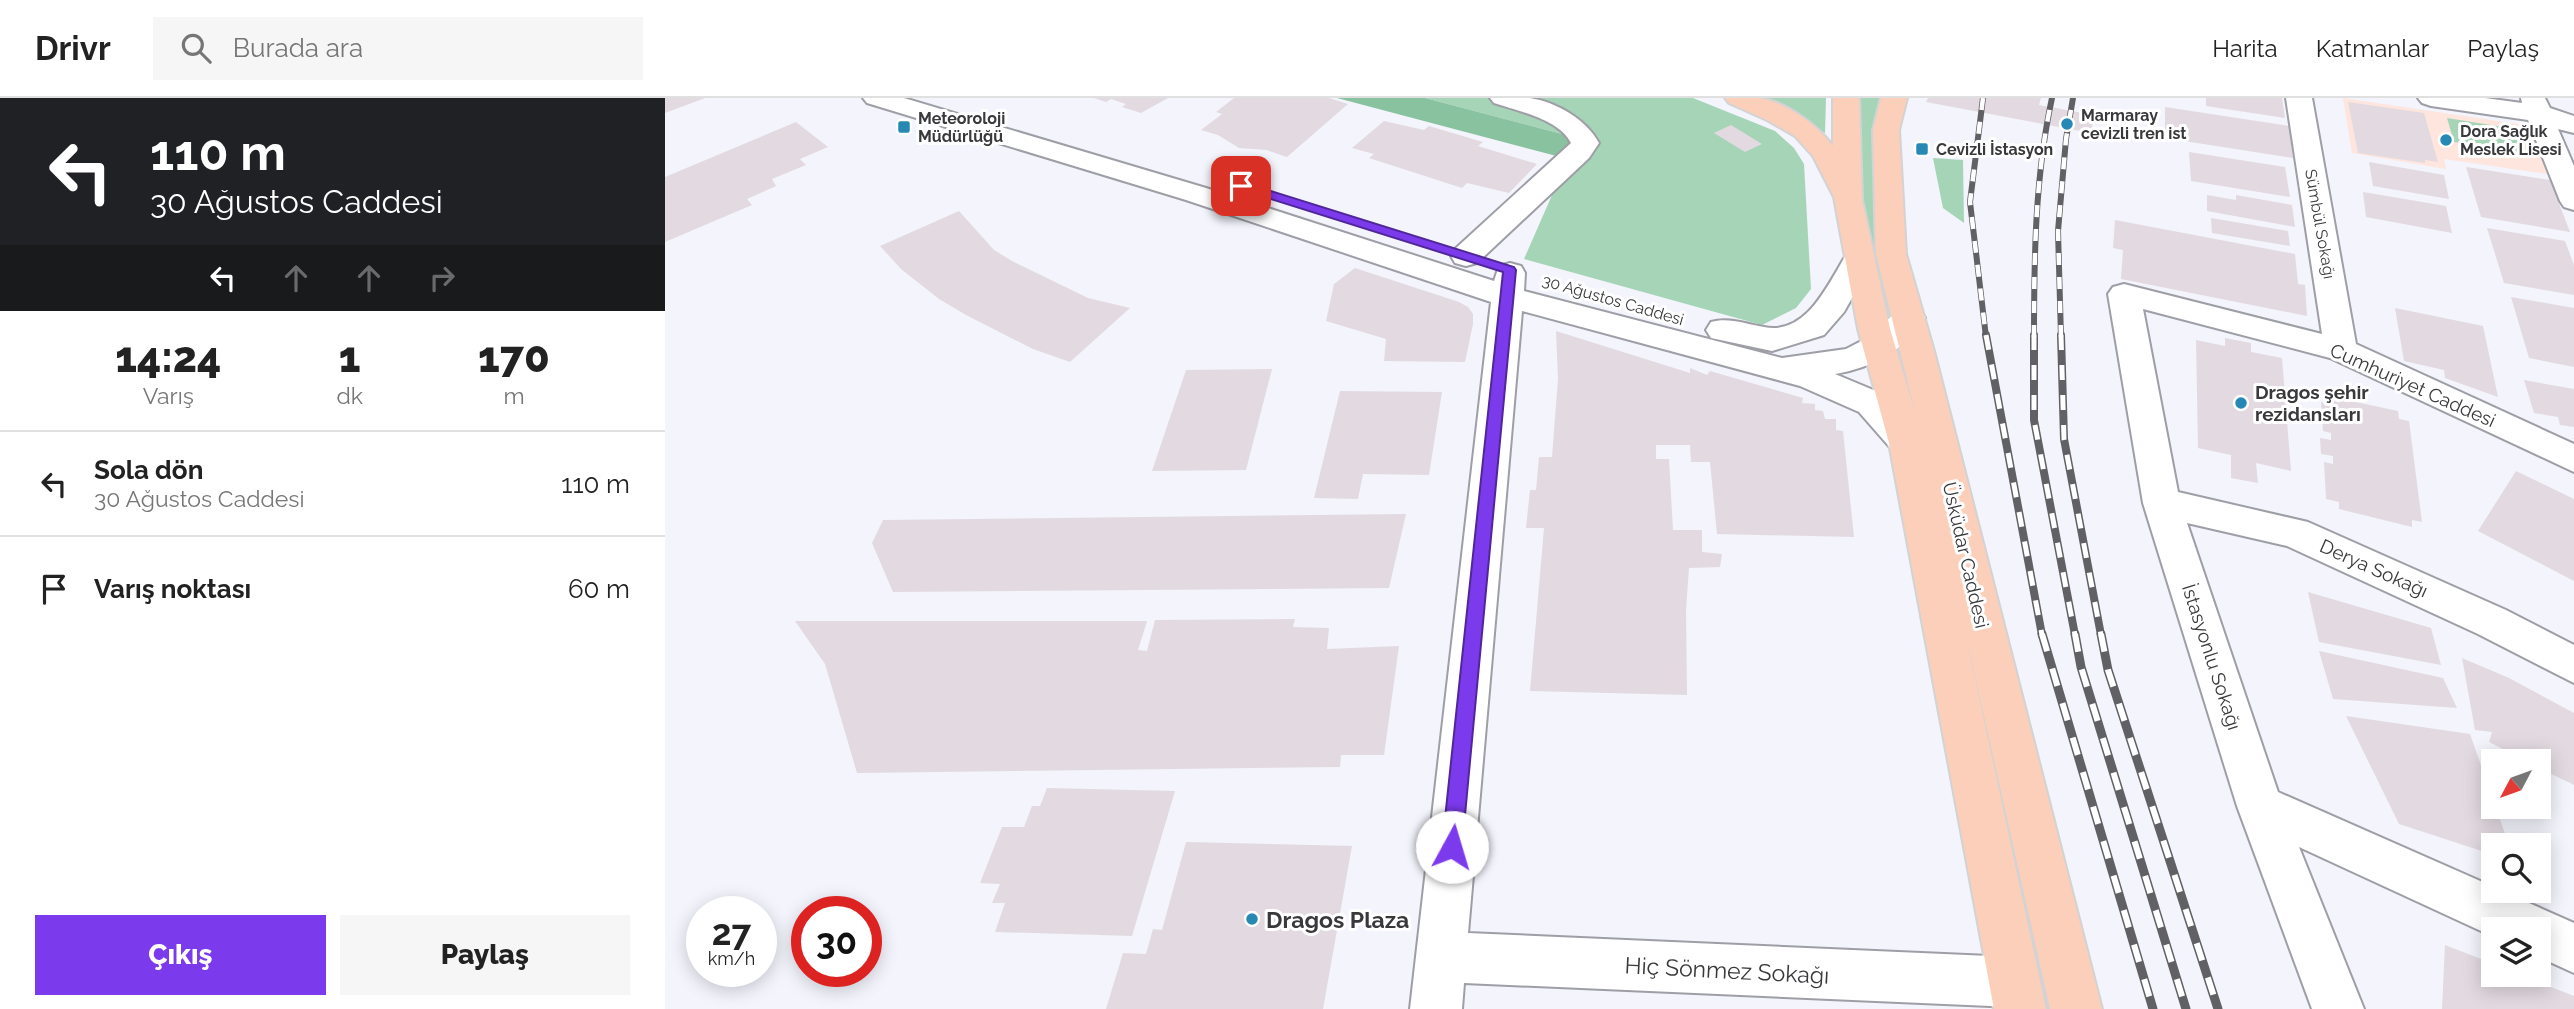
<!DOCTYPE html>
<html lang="tr">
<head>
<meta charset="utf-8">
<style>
	body { margin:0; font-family:Raleway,sans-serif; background:#f6f6f6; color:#222; height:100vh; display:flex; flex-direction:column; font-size:26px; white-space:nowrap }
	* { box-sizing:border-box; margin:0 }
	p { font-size:23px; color:#767676 }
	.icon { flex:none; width:38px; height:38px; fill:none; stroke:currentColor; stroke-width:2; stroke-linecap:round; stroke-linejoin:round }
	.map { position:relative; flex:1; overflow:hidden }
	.sheet { display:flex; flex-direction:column; background:#fff; width:665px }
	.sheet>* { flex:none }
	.banner { background:#202124; color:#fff; overflow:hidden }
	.needle { width:46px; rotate:229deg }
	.controls { position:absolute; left:1816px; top:651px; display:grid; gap:14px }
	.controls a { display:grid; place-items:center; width:70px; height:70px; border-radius:0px; background:#fff; box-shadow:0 4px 18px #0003; font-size:35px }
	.speed { position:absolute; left:21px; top:798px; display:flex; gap:14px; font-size:35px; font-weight:700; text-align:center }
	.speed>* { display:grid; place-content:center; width:91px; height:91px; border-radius:50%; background:#fff; box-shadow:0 4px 18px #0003; line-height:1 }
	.speed small { font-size:18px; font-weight:400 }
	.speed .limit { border:10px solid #d22; background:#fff; color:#111 }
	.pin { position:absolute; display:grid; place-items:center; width:60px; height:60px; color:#fff; margin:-30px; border-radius:14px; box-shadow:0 4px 10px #0006 }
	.me { position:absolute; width:77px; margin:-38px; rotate:6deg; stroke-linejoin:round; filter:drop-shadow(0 0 5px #0008) }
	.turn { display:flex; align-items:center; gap:24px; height:147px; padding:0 35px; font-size:32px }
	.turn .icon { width:91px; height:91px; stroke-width:2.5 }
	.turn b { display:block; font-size:49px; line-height:60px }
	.lanes { display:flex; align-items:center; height:66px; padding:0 35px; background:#0003; justify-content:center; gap:35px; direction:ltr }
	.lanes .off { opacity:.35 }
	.eta { display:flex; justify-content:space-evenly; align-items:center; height:119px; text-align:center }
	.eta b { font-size:42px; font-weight:800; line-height:49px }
	.cta { display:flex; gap:14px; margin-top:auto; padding:14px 35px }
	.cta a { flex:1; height:80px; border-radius:0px; background:#7c3aed; color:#fff; font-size:28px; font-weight:800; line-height:80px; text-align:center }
	.cta a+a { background:#f6f6f6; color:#222 }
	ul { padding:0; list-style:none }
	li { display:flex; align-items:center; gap:21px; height:105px; padding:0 35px; border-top:2px solid #e0e0e0 }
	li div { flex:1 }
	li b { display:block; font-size:26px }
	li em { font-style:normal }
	header { display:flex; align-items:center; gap:42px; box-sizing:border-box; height:98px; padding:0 35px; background:#fff; border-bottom:2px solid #e0e0e0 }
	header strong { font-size:33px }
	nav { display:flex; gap:38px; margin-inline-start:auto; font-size:24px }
	.search { width:490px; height:63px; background:#f6f6f6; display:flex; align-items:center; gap:18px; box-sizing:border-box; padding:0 24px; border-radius:0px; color:#767676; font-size:26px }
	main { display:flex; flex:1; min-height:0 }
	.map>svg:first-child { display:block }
	.education { fill:#fee5dd }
	.green { fill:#a6d4b7 }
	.forest { fill:#88c29e }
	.building { fill:#e2dae0 }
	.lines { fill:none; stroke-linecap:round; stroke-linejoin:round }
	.minor-casing { stroke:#9e9ea6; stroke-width:4 }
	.major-casing { stroke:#d3d3d4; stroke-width:4 }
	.minor { fill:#fff; fill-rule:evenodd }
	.major { fill:#fbcfba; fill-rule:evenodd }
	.rail-far2-casing { stroke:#616165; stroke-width:6 }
	.rail-far1-casing { stroke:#616165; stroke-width:8 }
	.rail-casing { stroke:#616165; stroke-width:9 }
	.rail-far2 { stroke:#fff; stroke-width:4.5; stroke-dasharray:12; stroke-linecap:butt }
	.rail-far1 { stroke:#fff; stroke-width:5; stroke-dasharray:15; stroke-linecap:butt }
	.rail { stroke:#fff; stroke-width:6; stroke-dasharray:18; stroke-linecap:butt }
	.route { fill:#7c3aed; stroke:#51269a; stroke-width:2 }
	.poi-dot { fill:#2789b3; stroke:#fff; stroke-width:2.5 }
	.labels { text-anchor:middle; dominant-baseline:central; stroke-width:6; stroke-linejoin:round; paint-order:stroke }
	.far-poi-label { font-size:16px; font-weight:bold; fill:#39393c; stroke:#fff; text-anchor:start }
	.far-street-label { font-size:16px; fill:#39393c; stroke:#fff }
	.street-label { font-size:19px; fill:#39393c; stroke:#fff }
	.poi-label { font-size:19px; font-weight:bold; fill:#39393c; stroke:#fff; text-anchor:start }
	.near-poi-label { font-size:23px; font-weight:bold; fill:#39393c; stroke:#fff; text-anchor:start }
	.near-street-label { font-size:23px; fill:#39393c; stroke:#fff }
</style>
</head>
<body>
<header>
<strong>Drivr</strong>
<div class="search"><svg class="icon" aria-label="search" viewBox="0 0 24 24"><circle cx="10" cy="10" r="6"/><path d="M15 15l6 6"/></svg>Burada ara</div>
<nav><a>Harita</a><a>Katmanlar</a><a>Paylaş</a></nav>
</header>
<main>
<section class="sheet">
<div class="banner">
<div class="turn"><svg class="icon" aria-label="left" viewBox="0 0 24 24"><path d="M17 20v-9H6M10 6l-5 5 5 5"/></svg><div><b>110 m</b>30 Ağustos Caddesi</div></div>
<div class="lanes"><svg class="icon" aria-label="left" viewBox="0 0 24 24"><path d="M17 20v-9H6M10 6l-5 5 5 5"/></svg><svg class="icon off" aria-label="ahead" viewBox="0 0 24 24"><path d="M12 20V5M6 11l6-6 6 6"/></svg><svg class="icon off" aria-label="ahead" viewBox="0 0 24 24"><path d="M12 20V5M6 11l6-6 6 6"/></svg><svg class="icon off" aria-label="right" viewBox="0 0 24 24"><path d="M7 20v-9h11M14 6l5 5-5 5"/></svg></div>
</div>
<div class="eta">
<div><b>14:24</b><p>Varış</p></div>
<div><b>1</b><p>dk</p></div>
<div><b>170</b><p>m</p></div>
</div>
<ul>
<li><svg class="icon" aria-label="left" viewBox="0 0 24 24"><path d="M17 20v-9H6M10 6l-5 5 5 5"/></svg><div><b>Sola dön</b><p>30 Ağustos Caddesi</p></div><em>110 m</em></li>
<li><svg class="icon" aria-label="arrive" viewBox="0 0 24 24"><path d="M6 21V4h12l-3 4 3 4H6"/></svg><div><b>Varış noktası</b></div><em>60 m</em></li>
</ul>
<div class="cta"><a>Çıkış</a><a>Paylaş</a></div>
</section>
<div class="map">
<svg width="1909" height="911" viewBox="0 0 1909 911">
	<rect width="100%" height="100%" fill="#f3f4fc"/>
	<path class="education" d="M1678,0L1873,29L1889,77L1779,61L1781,71L1687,55Z"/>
	<path class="green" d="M760,0H1028L1110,33L1129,50L1139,66L1146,191L1131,210L1097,227L859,161L912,40Z
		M1089,0H1161L1160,35L1113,9Z
		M1196,0H1214L1235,212L1218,234C1195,159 1196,78 1196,0Z
		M1782,20L1851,31L1860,55L1789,44Z
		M1268,60L1298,62L1299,125L1278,110Z"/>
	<path class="forest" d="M672,0H760L912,40L903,61Z"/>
	<path class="building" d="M0,0H40L0,15Z
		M429,0H503L476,15L457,9L461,6L446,1L441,4Z
		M569,0H664L683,6L622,59L601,52L574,50L553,37L536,32L557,16L551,14Z
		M1263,0H1376L1374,7L1429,17L1426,35L1261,4Z
		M1541,0H1617L1620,20L1541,8Z
		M1683,4L1759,15L1773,64L1760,62V65L1693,55Z
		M1500,9L1624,28L1628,60L1500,40Z
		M719,23L759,32L764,28L818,44L813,48L872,66L844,95L802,85L797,90L704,60L709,56L687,50Z
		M131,24L163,49L135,61L141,67L107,81L111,88L82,101L87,107L0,144V79Z
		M1066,27L1097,46L1080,54L1049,35Z
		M1524,54L1620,69L1625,99L1526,83Z
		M1704,64L1779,77L1784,101L1708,88Z
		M1801,69L1885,82L1905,134L1816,119Z
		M1698,94L1781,108L1787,135L1701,119Z
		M1542,97L1571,102V97L1627,107L1630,129L1542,113Z
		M294,113L329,152L347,163L423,200L465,210L405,264L368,251L301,217L274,201L236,171L215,148Z
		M1546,120L1623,133L1625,148L1547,135Z
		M1450,122L1630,156L1633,186L1640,187L1642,218L1456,181L1458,152L1448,150Z
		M1822,130L1900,143L1909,167V197L1839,185Z
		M690,170L794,204L803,209L808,216V226L800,264L719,263L721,241L661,223L669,186Z
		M1846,199L1909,210V269L1864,260Z
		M1730,210L1818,228L1833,299L1780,280L1779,272L1739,263Z
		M891,233L1025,275V270L1042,277L1045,273L1138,300L1137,305L1150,306V312L1158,313L1160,321H1171V332L1178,333L1189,439L1052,436L1045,364H1026L1025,347H991V361H1004L1008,432H1037V454L1057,456L1055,469L1024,470L1021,512L1022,597L865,593L879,430H861L865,392H871L874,359H887L893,281Z
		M1560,240L1586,245V254L1617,260L1626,373L1591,365L1593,385L1566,380V357L1533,350L1531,242L1560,248Z
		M607,271L581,372L487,373L521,272Z
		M1859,282L1909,291V329L1895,327L1893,319L1869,315Z
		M675,293L777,294L764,377L698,376L693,401L649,400Z
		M1667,299L1733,313L1734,321L1744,323L1757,424L1747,422V429L1674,411V404L1661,401L1659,364L1668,366V358L1656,356L1655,340L1666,342V335L1658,333L1656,304L1667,306Z
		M1851,373L1909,401V483L1813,433Z
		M741,416L724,490L228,494L207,445L218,422Z
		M1643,494L1766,530L1776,567L1654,544Z
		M630,521L628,529L664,530L662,551L734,548L719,657H676L675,669L192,675L160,566L130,523H482L473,552L482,553L490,522Z
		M1654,553L1778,580L1792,610L1668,601Z
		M1797,560L1844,580L1909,615V687L1874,670V663H1861L1824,644L1827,634L1810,632Z
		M1681,618L1805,636L1844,747H1829V757L1734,726Z
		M382,690L510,693L467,838L330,834L340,805H327L335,786L315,785L337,729H359L367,708H375Z
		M521,744L687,748L658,911H441L458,855L481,856L488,831L497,832Z
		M1780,847L1829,866V877H1855L1909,898V911H1777Z"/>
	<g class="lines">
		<g class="minor-casing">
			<path id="minor" d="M198,0H239L541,90L829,183L834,168L845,165L856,168L860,175L859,193L1117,260L1181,251L1206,238L1233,212L1244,209L1255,212L1260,220C1240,252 1207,270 1170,276L1218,296L1260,345L1255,354L1242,358L1229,354L1194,314L1135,288L857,213L803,835L1348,859L1366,866L1373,884L1366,902L1348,909L799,885L797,911H745L826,204L521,102L202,5Z
				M825,0C838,0 852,0 865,0C891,4 921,21 934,45L924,60L812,165L801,168L790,165L786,158L790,151L906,45C894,21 853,13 829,5Z
				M1621,0H1647L1691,246L1909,346V374L1665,260L1478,211L1513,394L1643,424L1841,512L1909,547V585L1813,536L1622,448L1522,425L1613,694L1829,789V793H1837L1909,825V875L1874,859V831H1829V839L1634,749L1699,911H1647L1572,708L1478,405L1443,196L1448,189L1459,186L1657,236Z
				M1753,0H1820L1857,5L1856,0H1880L1885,10L1909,18V35L1893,31L1909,68V112L1899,109L1895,103L1863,22L1766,8L1757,5Z
				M1194,151L1205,154L1209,161L1179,214L1159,237L1107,253L1046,240L1041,232L1046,224C1063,219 1081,226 1099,229C1143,238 1164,183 1183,154Z"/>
		</g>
		<g class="major-casing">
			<path id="major" d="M1060,0C1071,0 1083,0 1094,0C1121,4 1152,27 1168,48V0H1194L1197,102L1225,231L1250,314L1211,156L1208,32L1216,0H1242L1234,32L1241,156L1269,253L1437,911H1385L1299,529L1381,911H1329L1224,345L1193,231L1169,99L1148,58L1130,38L1102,22L1064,5Z"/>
		</g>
		<use href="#minor" class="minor"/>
		<use href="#major" class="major"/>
		<g class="rail-far2-casing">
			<path id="rail-far2" d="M1318,0L1305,104L1321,239
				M1369,239C1369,159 1370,78 1387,0
				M1396,239L1393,133L1401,41L1408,0"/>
		</g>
		<g class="rail-far1-casing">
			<path id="rail-far1" d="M1321,237L1377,537
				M1369,237V322L1410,537
				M1396,237L1399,341L1436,537"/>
		</g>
		<g class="rail-casing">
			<path id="rail" d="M1377,536L1488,911
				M1410,536L1416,569L1521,911
				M1436,536L1443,572L1553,911"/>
		</g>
		<use href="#rail-far2" class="rail-far2"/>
		<use href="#rail-far1" class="rail-far1"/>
		<use href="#rail" class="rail"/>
	</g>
	<path class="route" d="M571,85H580L849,169L851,172L797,749L794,756L787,758L780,756L777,749L838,174L571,90Z"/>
	<g class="poi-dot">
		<circle cx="1402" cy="26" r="7"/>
		<rect x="232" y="22" width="14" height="14" rx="3.5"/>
		<circle cx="1781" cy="42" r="7"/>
		<rect x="1250" y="44" width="14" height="14" rx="3.5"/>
		<circle cx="1576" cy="305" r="7"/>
		<circle cx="587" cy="821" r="7"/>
	</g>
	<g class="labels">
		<g class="far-poi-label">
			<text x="1416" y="17">Marmaray<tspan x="1416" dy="18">cevizli tren ist</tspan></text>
			<text x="253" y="20">Meteoroloji<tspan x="253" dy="18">Müdürlüğü</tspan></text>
			<text x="1795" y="33">Dora Sağlık<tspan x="1795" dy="18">Meslek Lisesi</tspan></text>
			<text x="1271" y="51">Cevizli İstasyon</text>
		</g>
		<g class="far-street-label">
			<text transform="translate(1655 126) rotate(80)">Sümbül Sokağı</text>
			<text transform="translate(948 202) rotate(16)">30 Ağustos Caddesi</text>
		</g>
		<g class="street-label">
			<text transform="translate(1748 287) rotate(24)">Cumhuriyet Caddesi</text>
			<text transform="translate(1301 457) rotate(77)">Üsküdar Caddesi</text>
			<text transform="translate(1709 470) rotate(24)">Derya Sokağı</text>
			<text transform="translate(1547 559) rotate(72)">İstasyonlu Sokağı</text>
		</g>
		<g class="poi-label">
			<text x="1590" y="294">Dragos şehir<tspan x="1590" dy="22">rezidansları</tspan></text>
		</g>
		<g class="near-poi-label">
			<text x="601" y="821">Dragos Plaza</text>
		</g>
		<g class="near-street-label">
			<text transform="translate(1062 872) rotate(3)">Hiç Sönmez Sokağı</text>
		</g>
	</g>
</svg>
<div class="controls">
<a><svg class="needle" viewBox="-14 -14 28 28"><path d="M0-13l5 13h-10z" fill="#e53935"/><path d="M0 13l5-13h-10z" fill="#767676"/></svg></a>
<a><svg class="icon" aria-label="search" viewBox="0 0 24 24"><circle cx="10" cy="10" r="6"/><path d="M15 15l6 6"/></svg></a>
<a><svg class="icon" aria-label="layers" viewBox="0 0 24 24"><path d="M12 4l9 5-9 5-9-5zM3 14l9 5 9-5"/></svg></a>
</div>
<div class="speed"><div>27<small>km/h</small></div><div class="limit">30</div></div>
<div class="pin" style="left:576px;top:88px;background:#d93025"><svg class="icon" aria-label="arrive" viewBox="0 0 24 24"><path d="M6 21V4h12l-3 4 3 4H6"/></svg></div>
<svg class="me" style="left:787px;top:749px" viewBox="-20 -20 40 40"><circle r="19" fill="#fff"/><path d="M0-13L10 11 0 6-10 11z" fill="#7c3aed"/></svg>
</div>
</main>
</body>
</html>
